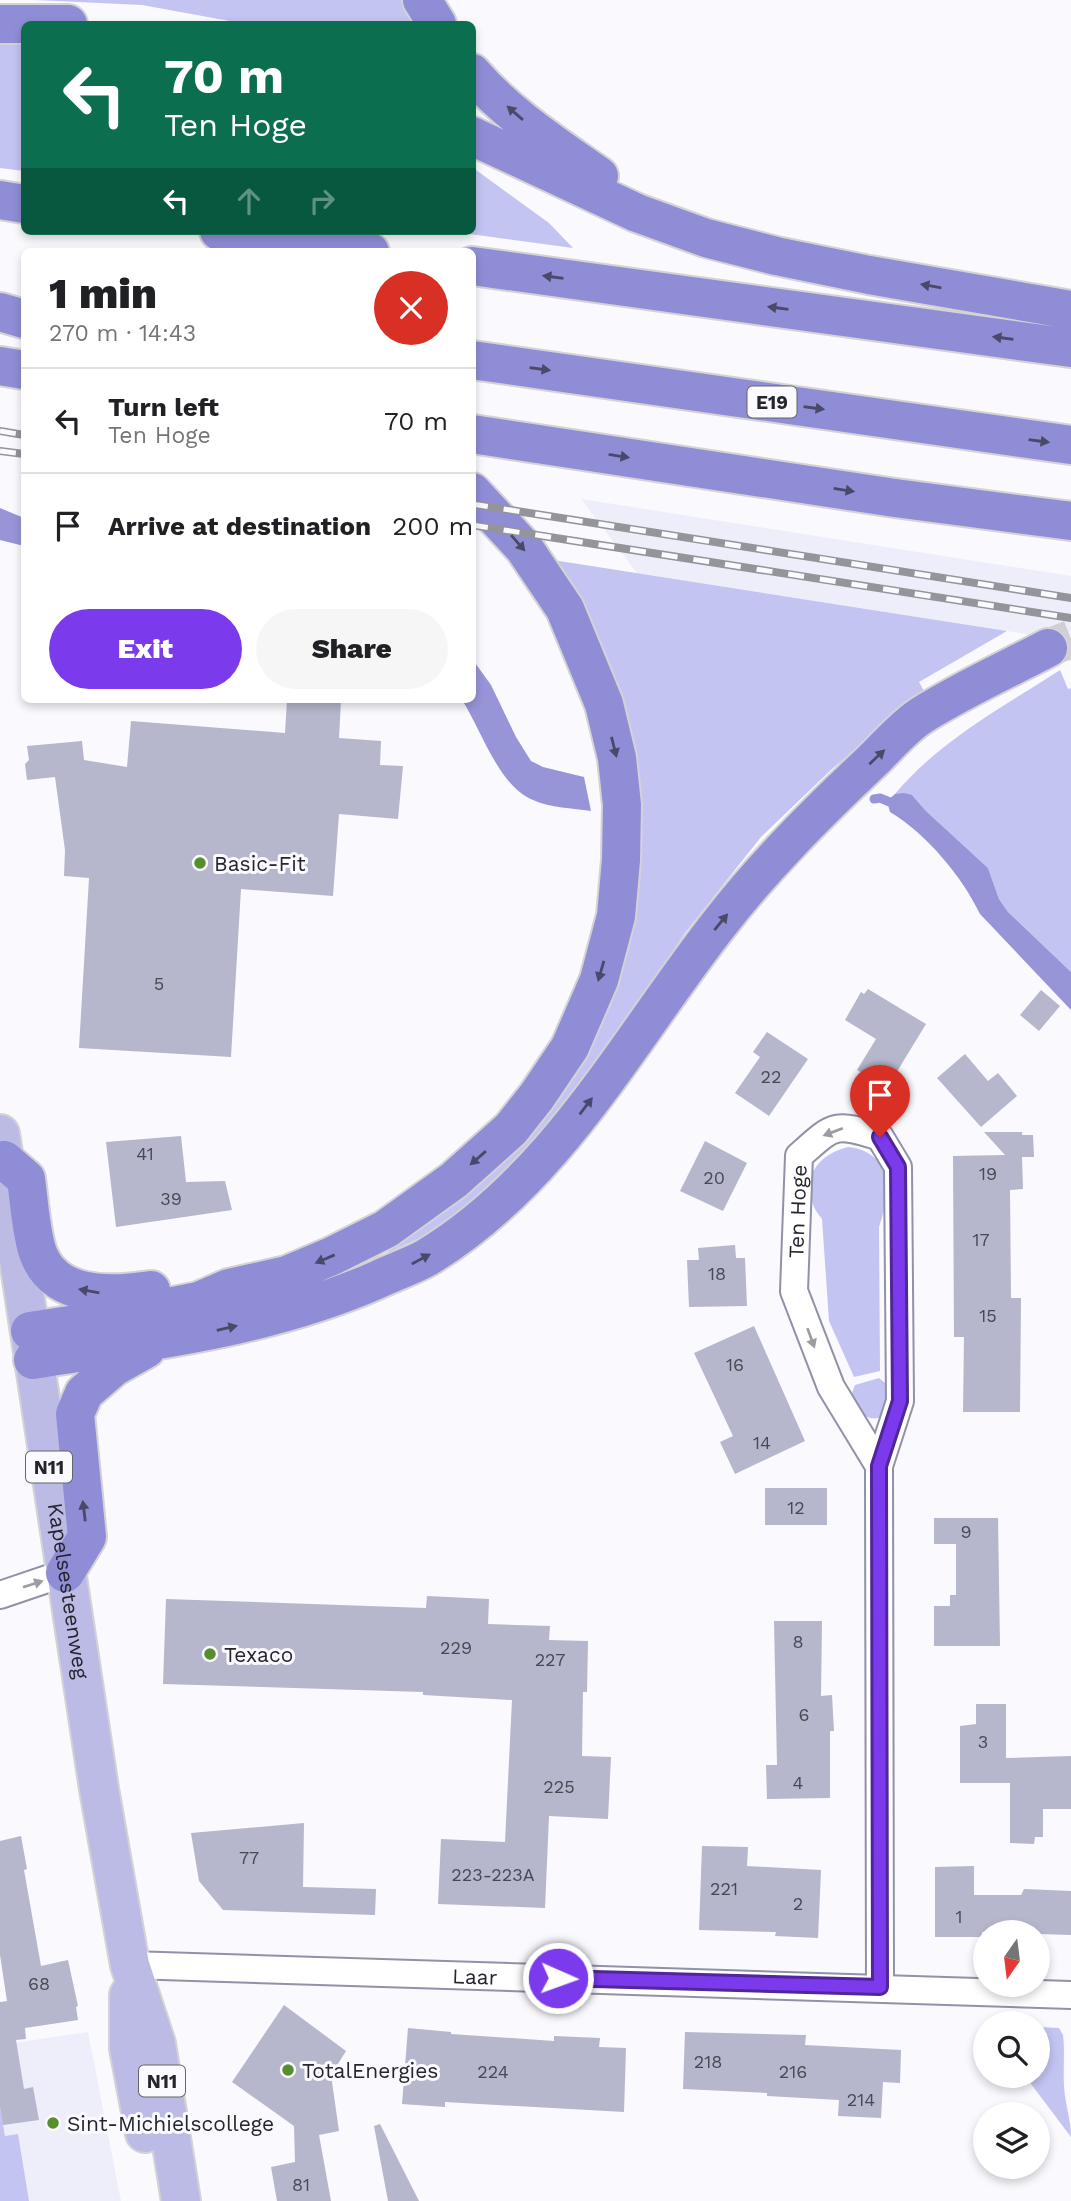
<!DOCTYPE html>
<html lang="en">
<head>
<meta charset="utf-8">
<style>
	body { margin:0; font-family:"Work Sans",sans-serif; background:#f6f6f6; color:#202124; height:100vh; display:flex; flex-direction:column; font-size:26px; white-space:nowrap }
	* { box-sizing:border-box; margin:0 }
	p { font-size:23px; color:#757577 }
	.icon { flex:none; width:38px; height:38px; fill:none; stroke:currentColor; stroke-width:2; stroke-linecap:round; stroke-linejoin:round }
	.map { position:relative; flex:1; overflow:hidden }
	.panel { position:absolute; left:21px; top:248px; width:455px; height:455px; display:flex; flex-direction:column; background:#fff; border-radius:10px; box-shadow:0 4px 10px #0003 }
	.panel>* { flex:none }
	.top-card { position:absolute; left:21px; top:21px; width:455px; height:214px; border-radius:10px; box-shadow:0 4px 10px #0003; background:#0b6e4f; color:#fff; overflow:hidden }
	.needle { width:46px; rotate:194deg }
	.buttons { position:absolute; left:973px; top:1920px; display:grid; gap:14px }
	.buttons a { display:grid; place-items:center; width:77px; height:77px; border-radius:50%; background:#fff; box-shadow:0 4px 10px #0003; font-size:35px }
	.pin { position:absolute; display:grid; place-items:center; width:60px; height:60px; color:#fff; margin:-72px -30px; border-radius:50% 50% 50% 0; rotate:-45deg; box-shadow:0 0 7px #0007 }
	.pin .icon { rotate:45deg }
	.me { position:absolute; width:77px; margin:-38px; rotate:92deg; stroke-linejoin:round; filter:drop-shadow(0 0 5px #0008) }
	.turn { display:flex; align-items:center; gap:24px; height:147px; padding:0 28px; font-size:32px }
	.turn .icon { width:91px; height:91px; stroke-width:2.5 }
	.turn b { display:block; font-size:49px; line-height:60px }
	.lanes { display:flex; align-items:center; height:66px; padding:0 28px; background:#0003; justify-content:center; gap:35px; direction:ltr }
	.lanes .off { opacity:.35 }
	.round { display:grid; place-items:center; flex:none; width:74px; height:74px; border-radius:37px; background:#f6f6f6 }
	.head { display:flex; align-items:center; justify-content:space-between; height:119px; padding:0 28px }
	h1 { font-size:42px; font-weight:800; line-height:52px }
	.cta { display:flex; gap:14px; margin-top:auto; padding:14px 28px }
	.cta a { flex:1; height:80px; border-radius:42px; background:#7c3aed; color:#fff; font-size:28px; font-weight:800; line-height:80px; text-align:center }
	.cta a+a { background:#f6f6f6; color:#202124 }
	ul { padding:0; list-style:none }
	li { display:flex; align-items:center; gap:21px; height:105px; padding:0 28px; border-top:2px solid #e0e0e0 }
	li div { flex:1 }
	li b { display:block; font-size:26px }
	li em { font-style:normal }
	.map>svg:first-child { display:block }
	.built { fill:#edeefa }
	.green { fill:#c4c4f3 }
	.water { fill:#9795d8 }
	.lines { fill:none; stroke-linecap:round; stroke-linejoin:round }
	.stream { stroke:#9795d8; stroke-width:9 }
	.building { fill:#b6b6cd }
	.highway-tunnel { stroke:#cfcfd4; stroke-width:38; stroke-dasharray:38 19; stroke-linecap:butt }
	.street-casing { stroke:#9191a7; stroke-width:30 }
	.primary-casing { stroke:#d3d3d5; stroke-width:42 }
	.highway-casing { stroke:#d3d3d5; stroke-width:42 }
	.street { stroke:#fff; stroke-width:26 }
	.primary { stroke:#bcbbe6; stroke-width:38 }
	.highway { stroke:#8f8dd6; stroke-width:38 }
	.rail-casing { stroke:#94949b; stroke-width:8 }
	.rail { stroke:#f9f9fe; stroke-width:5; stroke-dasharray:16; stroke-linecap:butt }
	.oneway { fill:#4a4969 }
	.oneway2 { fill:#9d9da1 }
	.route-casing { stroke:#51269a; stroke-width:18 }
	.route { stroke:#7c3aed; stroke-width:12 }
	.poi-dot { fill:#568f2c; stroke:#f9f9fe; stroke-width:2.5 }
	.labels { text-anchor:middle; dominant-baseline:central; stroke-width:6; stroke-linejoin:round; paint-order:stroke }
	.number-label { font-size:18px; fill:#494956 }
	.shield { fill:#f9f9fe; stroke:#65656c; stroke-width:2 }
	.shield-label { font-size:19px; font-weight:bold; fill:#25252e }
	.poi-label { font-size:21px; fill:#25252e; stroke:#f9f9fe; text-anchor:start }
	.street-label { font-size:21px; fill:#25252e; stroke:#f9f9fe }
</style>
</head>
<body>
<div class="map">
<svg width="1071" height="2201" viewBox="0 0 1071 2201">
	<rect width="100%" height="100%" fill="#f9f9fe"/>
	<path class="built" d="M581,499L1071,576V641L637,573Z
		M88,2032L121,2201H0V2045Z"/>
	<path class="green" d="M35,0H409L423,24H246L142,5Z
		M24,38V171L0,168V39Z
		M473,152L476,170L549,223L573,248L448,231H472Z
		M553,560L1007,631L919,682L928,698L876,732L832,769L761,837L685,933L576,1096L530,1153L462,1210L424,1236L385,1254C430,1220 485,1186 522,1144C636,1015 670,834 613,672C599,632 575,596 553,560Z
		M1060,670L1068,689L1071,688V972L1008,912L999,899L988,868L926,811L912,795L895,794C939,741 1003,707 1060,670Z
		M848,1147C893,1152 891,1193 879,1227L880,1371L854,1377L829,1321L822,1219C797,1189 811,1156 848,1147Z
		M879,1378L890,1387L884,1416C865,1424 859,1410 851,1396L855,1385Z
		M1038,2027L1059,2028L1063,2035C1065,2051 1063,2069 1064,2086C1065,2104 1071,2119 1071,2137L1025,2076H1038Z
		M0,2107L5,2136L18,2134L29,2201H0Z"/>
	<path class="water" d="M0,508L24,518V546L0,540Z
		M473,660L491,685L516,737L531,761L543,767L584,777L591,811C572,808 551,808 533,800C499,787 481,729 462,700H472Z
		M904,793L912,795L926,811L988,868L999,899L1008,912L1071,972V1010L980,914C963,878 926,833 890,812L887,801L895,794Z"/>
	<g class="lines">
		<path class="stream" d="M874,799L880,798L897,805"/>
	</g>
	<path class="building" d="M287,700H341L339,738L381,741L380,765L403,766L398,819L339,814L333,896L241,889L231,1057L79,1048L89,878L64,876L65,850L55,777L27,780L25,764L29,760L27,746L82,741L84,760L127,767L131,721L285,733Z
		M868,989L926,1024L887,1088L857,1070L876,1039L845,1020L861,992L864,994Z
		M1041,990L1060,1006L1039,1031L1020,1015Z
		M767,1032L808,1059L769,1116L735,1093L760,1057L753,1052Z
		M965,1054L988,1081L998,1073L1017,1096L981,1127L937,1078Z
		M984,1132H1022V1135H1033L1034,1157H1022L1023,1189L1010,1190L1011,1298H1021L1020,1412H963L964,1337H954L953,1156L1005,1155Z
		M181,1136L186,1182L225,1181L232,1210L116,1227L106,1142Z
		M705,1141L747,1163L723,1211L680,1191Z
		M735,1245L736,1258H745L747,1306L689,1307L687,1260H699L698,1248Z
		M754,1326L805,1441L735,1474L720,1442L733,1436L694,1353Z
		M765,1488H827V1525H765Z
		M934,1518H998L1000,1646H934V1606H950V1595H956V1544H934Z
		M427,1596L489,1599L488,1624L550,1626L549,1640L588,1641L587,1692H583L582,1756L611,1757L608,1819L549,1816L545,1908L438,1904L441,1839L505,1842L512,1700L423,1695V1692L163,1684L166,1599L426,1608Z
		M774,1621H822L821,1696L832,1695L834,1731H830V1798L767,1799L766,1765H777Z
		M976,1704H1006V1758L1071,1756V1809H1043V1837H1035L1034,1844L1010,1843V1783H960V1726L976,1724Z
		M304,1823L303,1887L376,1889L375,1915L223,1910L199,1881L191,1833Z
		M21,1836L27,1869L24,1870L41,1966L68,1960L78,2006L76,2007L78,2020L25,2028L26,2039L16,2040L24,2089L33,2087L39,2120L3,2125L0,2107V2002L7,2001L0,1955V1841Z
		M702,1846L748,1847L747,1866L821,1870L818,1938L775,1936L776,1932L699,1930Z
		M974,1866V1895H1021L1024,1889L1071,1891V1935L982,1932V1937H935V1867Z
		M284,2005L346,2051L331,2075L339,2131L319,2135L331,2201H277L271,2167L295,2162L294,2126L232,2082Z
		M408,2028L451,2032V2034L554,2041V2036L600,2038L599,2047L626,2048L624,2112L445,2102V2107L402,2104Z
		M685,2032L806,2035L805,2045L901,2050L900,2083L883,2082L881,2118L838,2116L839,2100L767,2096V2093L683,2089Z
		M380,2124L419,2201H388L374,2126Z"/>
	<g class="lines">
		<path class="highway-tunnel" d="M1048,648L1071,639"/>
		<g class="street-casing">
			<g id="street">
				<path id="s1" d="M879,1466L831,1387L794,1291L799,1156C834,1125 833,1122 880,1137L898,1167L900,1401L879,1466L880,1987"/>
				<path d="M0,1595L65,1573"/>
				<path id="s2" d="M130,1965L1071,1995"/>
			</g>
		</g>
		<g class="primary-casing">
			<g id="primary">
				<path id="s3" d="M0,1134L99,1789L130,1965L156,2044L181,2201"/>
				<path d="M129,1995V2048L145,2133"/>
			</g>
		</g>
		<g class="highway-casing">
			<path id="highway" d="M422,0L437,24
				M0,24H68
				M472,73C507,114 555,145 599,176
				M472,136L637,213L706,238L776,256L869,275L1071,310
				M0,200L24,204
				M219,231L370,252
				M472,266L1071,348
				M0,312L24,319
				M472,360L1071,445
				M0,366L24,370
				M472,434L895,498L1071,521
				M4,1160L26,1179C29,1200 31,1234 38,1253C55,1299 111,1296 151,1290
				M30,1331L96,1321L199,1301L229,1288L287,1275L332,1256L386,1229L454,1180L511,1129L537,1096L570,1047L599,980L616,916L621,860L622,805L617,758L604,704L565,609L524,548L472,492
				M33,1360C150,1341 269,1328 379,1279C394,1272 411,1266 426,1258C556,1180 628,1040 719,924C764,866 816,814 870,763C886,748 903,727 922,715C962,690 1006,670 1048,648
				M65,1573L87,1537L75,1414L84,1393L114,1367L146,1349"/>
		</g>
		<use href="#street" class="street"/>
		<use href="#primary" class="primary"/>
		<use href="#highway" class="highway"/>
		<g class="rail-casing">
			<path id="rail" d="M0,431L24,435
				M0,451L24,454
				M472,504L1071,598
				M472,525L1071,618"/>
		</g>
		<use href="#rail" class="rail"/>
	</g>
	<defs><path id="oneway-solid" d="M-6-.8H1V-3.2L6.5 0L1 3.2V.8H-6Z" transform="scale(1.75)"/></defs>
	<g class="oneway">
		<use href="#oneway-solid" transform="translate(515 113) rotate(-139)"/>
		<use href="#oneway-solid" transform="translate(553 277) rotate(-172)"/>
		<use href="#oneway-solid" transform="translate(931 286) rotate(-170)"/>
		<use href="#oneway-solid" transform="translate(778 308) rotate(-172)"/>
		<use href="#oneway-solid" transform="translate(1003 338) rotate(-172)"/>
		<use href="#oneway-solid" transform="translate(540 369) rotate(8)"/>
		<use href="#oneway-solid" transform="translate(814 408) rotate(8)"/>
		<use href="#oneway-solid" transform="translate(1039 441) rotate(8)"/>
		<use href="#oneway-solid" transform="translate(619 456) rotate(9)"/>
		<use href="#oneway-solid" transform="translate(844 490) rotate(9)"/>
		<use href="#oneway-solid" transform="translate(518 543) rotate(49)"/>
		<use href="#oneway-solid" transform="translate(614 747) rotate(76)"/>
		<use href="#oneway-solid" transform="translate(877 757) rotate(-43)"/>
		<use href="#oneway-solid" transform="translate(721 922) rotate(-51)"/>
		<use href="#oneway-solid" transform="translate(601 971) rotate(106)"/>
		<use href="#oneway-solid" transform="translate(586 1106) rotate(-53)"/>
		<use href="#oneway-solid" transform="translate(478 1158) rotate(139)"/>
		<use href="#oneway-solid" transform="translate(325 1259) rotate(157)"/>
		<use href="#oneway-solid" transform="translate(421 1259) rotate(-28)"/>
		<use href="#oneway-solid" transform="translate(89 1291) rotate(-170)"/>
		<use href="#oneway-solid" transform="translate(227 1328) rotate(-13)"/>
		<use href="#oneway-solid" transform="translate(84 1511) rotate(-97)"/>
	</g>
	<g class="oneway2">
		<use href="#oneway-solid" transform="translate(833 1132) rotate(159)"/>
		<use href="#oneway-solid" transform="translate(811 1338) rotate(70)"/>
		<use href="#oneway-solid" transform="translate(33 1584) rotate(-18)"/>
	</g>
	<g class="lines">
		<g class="route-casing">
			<path id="route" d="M558,1978L880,1987L879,1466L900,1401L898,1167L880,1137"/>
		</g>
		<use href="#route" class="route"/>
	</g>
	<g class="poi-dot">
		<circle cx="200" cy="863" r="7"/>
		<circle cx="210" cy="1654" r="7"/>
		<circle cx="288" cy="2070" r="7"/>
		<circle cx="53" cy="2123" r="7"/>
	</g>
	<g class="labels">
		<g class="number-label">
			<text x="159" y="983">5</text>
			<text x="771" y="1076">22</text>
			<text x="145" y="1153">41</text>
			<text x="988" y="1173">19</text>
			<text x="714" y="1177">20</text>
			<text x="171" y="1198">39</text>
			<text x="981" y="1239">17</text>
			<text x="717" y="1273">18</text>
			<text x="988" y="1315">15</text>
			<text x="735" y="1364">16</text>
			<text x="762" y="1442">14</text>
			<text x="796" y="1507">12</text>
			<text x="966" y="1531">9</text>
			<text x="798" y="1641">8</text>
			<text x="456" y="1647">229</text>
			<text x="550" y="1659">227</text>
			<text x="804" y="1714">6</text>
			<text x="983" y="1741">3</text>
			<text x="798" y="1782">4</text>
			<text x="559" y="1786">225</text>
			<text x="249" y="1857">77</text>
			<text x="493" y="1874">223-223A</text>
			<text x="724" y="1888">221</text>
			<text x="798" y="1903">2</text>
			<text x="959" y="1916">1</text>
			<text x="39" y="1983">68</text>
			<text x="708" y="2061">218</text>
			<text x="493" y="2071">224</text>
			<text x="793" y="2071">216</text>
			<text x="861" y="2099">214</text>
			<text x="301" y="2184">81</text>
		</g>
		<g class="shield">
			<rect x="747.5" y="386.5" width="49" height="31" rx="5"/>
			<rect x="26" y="1451.5" width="46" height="31" rx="5"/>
			<rect x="139" y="2065.5" width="46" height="31" rx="5"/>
		</g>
		<g class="shield-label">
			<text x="772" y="402">E19</text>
			<text x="49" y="1467">N11</text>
			<text x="162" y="2081">N11</text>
		</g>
		<g class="poi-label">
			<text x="214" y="863">Basic-Fit</text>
			<text x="224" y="1654">Texaco</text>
			<text x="302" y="2070">TotalEnergies</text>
			<text x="67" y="2123">Sint-Michielscollege</text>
		</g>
		<g class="street-label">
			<text stroke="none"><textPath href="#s1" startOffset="275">Ten Hoge</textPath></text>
			<text stroke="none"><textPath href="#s3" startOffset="462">Kapelsesteenweg</textPath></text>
			<text stroke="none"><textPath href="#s2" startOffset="345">Laar</textPath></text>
		</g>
	</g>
</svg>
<div class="buttons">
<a><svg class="needle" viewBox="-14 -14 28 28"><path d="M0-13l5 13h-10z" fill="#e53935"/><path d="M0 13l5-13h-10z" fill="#757577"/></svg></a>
<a><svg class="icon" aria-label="search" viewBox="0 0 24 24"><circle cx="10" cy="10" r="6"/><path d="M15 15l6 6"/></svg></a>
<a><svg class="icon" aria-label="layers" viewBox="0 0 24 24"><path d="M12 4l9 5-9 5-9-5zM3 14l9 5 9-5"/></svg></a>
</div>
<div class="pin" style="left:880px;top:1137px;background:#d93025"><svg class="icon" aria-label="arrive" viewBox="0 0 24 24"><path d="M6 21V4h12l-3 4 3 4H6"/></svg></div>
<svg class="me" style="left:558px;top:1978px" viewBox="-20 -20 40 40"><circle r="17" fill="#7c3aed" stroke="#fff" stroke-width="3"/><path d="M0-11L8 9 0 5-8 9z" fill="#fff"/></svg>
<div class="top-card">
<div class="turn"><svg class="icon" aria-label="left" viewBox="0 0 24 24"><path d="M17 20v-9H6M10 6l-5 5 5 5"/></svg><div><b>70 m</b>Ten Hoge</div></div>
<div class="lanes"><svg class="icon" aria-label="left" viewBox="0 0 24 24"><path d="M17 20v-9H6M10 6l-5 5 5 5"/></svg><svg class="icon off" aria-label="ahead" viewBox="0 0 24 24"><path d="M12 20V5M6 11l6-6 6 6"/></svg><svg class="icon off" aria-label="right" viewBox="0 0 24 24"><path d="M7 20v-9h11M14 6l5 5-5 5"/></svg></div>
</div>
<section class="panel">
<div class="head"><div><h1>1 min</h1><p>270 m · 14:43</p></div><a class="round" style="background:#d93025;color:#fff"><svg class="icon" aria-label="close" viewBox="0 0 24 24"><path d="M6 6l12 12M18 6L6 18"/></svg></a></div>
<ul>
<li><svg class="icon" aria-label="left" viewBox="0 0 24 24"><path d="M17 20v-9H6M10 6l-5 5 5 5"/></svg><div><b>Turn left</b><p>Ten Hoge</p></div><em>70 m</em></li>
<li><svg class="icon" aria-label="arrive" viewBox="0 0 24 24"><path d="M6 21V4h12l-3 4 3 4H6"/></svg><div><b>Arrive at destination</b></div><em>200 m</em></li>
</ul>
<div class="cta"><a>Exit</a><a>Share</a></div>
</section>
</div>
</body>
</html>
